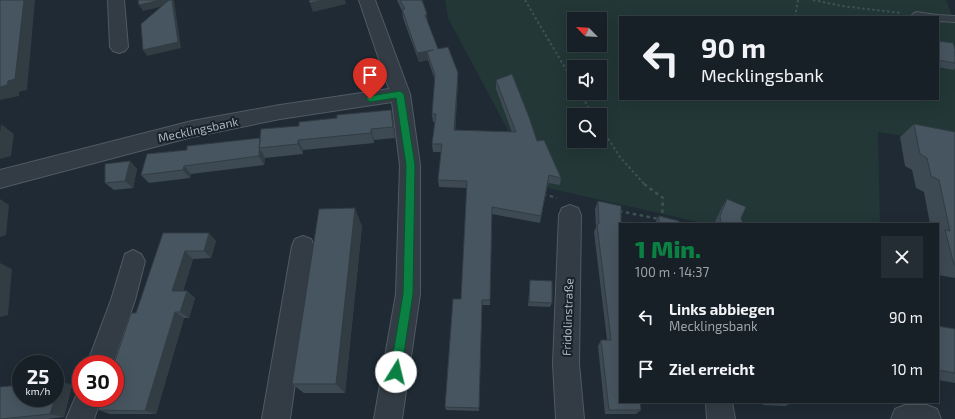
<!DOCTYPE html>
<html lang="de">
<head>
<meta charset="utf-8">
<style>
	body { margin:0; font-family:"Exo 2",sans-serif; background:#242d33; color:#f1f3f6; height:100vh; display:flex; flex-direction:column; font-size:15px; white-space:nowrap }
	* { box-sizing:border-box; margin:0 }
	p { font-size:13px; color:#9ea3a7 }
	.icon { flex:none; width:22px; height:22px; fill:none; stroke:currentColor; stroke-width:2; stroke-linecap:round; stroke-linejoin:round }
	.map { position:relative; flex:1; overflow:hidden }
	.side { position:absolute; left:619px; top:223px; width:320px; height:180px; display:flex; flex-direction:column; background:#172027; border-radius:0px; box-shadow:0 4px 16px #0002,0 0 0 1px #363e44 }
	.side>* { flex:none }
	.guide { position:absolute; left:619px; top:16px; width:320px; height:84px; border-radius:0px; box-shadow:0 4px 16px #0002,0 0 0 1px #363e44; background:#172027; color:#f1f3f6; overflow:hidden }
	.needle { width:26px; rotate:294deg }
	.buttons { position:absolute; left:567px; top:12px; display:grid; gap:8px }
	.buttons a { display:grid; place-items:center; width:40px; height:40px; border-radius:0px; background:#172027; box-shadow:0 4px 16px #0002,0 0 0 1px #363e44; font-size:20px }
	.speed { position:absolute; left:12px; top:355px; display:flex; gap:8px; font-size:20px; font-weight:700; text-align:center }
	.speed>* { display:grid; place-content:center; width:52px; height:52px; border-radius:50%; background:#172027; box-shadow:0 4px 16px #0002,0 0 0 1px #363e44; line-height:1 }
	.speed small { font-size:10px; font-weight:400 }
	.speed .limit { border:6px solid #d22; background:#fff; color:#111 }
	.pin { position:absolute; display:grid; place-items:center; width:34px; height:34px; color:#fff; margin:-41px -17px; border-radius:50% 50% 50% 0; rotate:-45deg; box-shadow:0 0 4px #0007 }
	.pin .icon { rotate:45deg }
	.me { position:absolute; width:44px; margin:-22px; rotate:9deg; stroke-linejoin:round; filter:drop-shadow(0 0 3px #0008) }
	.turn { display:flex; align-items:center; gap:14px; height:84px; padding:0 16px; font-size:18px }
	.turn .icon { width:52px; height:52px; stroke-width:2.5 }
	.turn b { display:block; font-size:28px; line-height:34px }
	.round { display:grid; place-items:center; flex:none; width:42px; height:42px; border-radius:0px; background:#242d33 }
	.headline { display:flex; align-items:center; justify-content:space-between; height:68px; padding:0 16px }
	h1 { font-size:24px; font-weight:800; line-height:30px; color:#0b8043 }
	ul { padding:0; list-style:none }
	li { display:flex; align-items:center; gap:12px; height:52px; padding:0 16px }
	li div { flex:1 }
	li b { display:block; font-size:15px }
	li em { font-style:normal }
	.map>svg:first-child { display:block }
	.green { fill:#223736; fill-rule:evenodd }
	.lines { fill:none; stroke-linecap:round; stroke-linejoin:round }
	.lane-casing { stroke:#505a63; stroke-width:2 }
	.street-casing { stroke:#505a63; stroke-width:2 }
	.path-far1 { stroke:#3f5252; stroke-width:2; stroke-dasharray:2.5 2.5; stroke-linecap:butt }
	.path { stroke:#3f5252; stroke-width:2.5; stroke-dasharray:3.5 3.5; stroke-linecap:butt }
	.lane { fill:#333c45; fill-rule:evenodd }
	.street { fill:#333c45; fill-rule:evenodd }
	.wall { fill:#3d4953 }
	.shaded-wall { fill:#323c43 }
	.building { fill:#475560; stroke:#323c43 }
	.route { fill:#0b8043; stroke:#07532c }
	.labels { text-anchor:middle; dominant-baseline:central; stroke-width:4; stroke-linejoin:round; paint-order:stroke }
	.street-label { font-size:12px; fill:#acb7c2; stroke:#182129 }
</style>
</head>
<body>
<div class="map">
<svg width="955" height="419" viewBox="0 0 955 419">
	<rect width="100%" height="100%" fill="#1f2a34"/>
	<path class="green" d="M445,0H946L955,23V144L878,132L880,224H707L543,187L513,140L448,18ZM620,17H938V99H620ZM574,19H600V45H574ZM574,67H600V93H574ZM574,115H600V141H574Z"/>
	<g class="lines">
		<g class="lane-casing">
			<path id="lane" d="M917,12L937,15L955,16V22L938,21V17H914L912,15L914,13Z"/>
		</g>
		<g class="street-casing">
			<path id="street" d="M108,0H124L128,47L125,51L119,53L113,51L110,47Z
				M359,0H375L410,94L420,165V294L402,419H374L396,294L400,165L392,102L280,119L192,137L0,188V170L192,121L280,105L389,89Z
				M570,205L578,208L581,215L579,364L584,419H556L553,364L559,215L562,208Z
				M303,236L311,239L314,246L290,419H262L292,246L295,239Z
				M133,250L141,254L145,261L135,300L113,364H87L111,300L125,254Z
				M81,388V398H101L94,419H66L79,389Z
				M706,402H732L735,419H707Z
				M905,405H927L937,409L941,419H891L895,409Z"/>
		</g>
		<path class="path-far1" d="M525,0L574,83
			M813,0L842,6L901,13
			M795,17L798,0
			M580,93L593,115
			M600,126L620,157L645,185"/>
		<path class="path" d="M644,184L663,198L662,219
			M543,194L557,198
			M619,211L659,219"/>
		<use href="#lane" class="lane"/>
		<use href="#street" class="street"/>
	</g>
	<path class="wall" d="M397,0H422L428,23L438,49L458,82L455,130L512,132L496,89V80L561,178L560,185L548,183L540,223L492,214L490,305H482L479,411L446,410L445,407L461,299L467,188L439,187L438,180L441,152H433L432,144L435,122H433L432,114L435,80L428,60L419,62L403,18L402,11Z
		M938,41L955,49V68L954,70L938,67Z
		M393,120L395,138L374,140V143L303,150V154L265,158L264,165L191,174L190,178L149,183L141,175L187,150L260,138Z
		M914,124L955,132V278L938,275V224H930L924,192L916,188L912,170L905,166L900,137Z
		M130,161L137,169L133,188L114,190L105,183Z
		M727,199L741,218L743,224H714L722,207Z
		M598,201L620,402L641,410L636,414H605L598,346L601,340H607L594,232L596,227L595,209Z
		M659,216L679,224H656V221Z
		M362,226L345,393H304L292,384Z
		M163,233L216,241L211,258L193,259L183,291H187L195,298L189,318H184L156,414H110L98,410L136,313Z
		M530,280L552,303L550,307L528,306Z
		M938,326L955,329V383L938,380Z
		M72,385L64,417L47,419H0Z
		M762,402H795L785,406L763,405Z"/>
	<path class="shaded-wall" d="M24,0H35L27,90L19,92V96L0,100V87Z
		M161,0H174L181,48L147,56L143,50L172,4L143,11L139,5Z
		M323,0H345L346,4L313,12L310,3Z
		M427,14L428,23L425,15Z
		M427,52L428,60L419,62L417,53Z
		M458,73V82L455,138L454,130Z
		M391,110L393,120L395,138L393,127Z
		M1,124L14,134L11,156L0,159V133Z
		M371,129L374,140V143L371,133Z
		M298,140L303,150V154L298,144Z
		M260,149L265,158L264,165L259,156Z
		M130,161L137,169L133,188L125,181Z
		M184,166L191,174L190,178L183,170Z
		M0,199L9,205L6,235L0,237Z
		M355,208L362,226L345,393L336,384Z
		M209,233L216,241L211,258L204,251Z
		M185,251L193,259L181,298L172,291Z
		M0,263L12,269L8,315L0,317Z
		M187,291L195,298L189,318L180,312Z
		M175,312L184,318L156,414L145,411Z
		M60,381L72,385L64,417L50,414Z"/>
	<path class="building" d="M0,0H24L15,79L8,81L7,85L0,87Z
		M138,0H161L139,5Z
		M169,0H172L178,42L143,50L141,24Z
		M309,0H323L310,3Z
		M400,0H422L427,14L425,15L438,49L448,47L458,73L454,130L516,132L496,80L512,74L529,117L537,141L544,140L561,178L549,175L541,216L492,207L490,300H482L479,408L445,407L453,299H461L467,181L438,180L442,144H432L436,114H432L435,75L427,52L433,50L417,53L402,9H405Z
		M938,41L953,43L955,49V63L938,60Z
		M391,110L393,127L371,129V133L298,140V144L259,148L261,129L299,126V122L337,118V115Z
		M914,124L955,132V265H954L945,230L950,231L939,180L931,176L927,158L920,154Z
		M260,138L259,156L184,166L183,170L141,175L147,154L187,150V146Z
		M130,161L125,181L105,183V164Z
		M727,199L746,207L741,218L743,224H721L720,216Z
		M598,201L621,206V224H622H620V402H640L641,410H609L601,340H611L597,224H599Z
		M355,208L336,384H292L319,209Z
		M659,216L679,221V224H659Z
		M163,233H209L204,251H185L172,291H187L180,312H175L145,411L98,410L102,398H115V364H114L131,313H136Z
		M530,280L552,281V303L529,302Z
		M938,326L955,329V373L938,370Z
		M55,381H60L55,397Z
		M21,385V398H55L50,414L0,419V387Z"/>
	<path class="route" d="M400,91L404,94L415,165L413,294L401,372L399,376L396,377L392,376L390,372L403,294L406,165L396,98L370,102L366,99L370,96Z"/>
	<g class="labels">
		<g class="street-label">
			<text transform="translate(198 129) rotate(-12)">Mecklingsbank</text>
			<text transform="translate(567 317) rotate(-88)">Fridolinstraße</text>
		</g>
	</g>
</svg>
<div class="buttons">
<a><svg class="needle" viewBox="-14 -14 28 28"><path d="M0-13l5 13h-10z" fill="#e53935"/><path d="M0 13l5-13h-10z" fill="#9ea3a7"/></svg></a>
<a><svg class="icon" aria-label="sound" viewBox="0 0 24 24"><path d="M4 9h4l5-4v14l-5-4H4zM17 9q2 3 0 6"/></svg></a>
<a><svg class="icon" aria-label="search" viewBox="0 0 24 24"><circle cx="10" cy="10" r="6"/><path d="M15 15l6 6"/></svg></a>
</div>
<div class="speed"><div>25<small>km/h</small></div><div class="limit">30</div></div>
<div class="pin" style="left:370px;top:99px;background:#d93025"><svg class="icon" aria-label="arrive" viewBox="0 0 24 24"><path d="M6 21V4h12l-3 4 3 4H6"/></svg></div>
<svg class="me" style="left:396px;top:372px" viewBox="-20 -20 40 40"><circle r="19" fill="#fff"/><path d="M0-13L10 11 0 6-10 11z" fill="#0b8043"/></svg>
<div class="guide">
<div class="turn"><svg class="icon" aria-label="left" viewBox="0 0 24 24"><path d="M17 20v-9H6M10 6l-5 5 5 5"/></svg><div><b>90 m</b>Mecklingsbank</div></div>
</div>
<section class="side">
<div class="headline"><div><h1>1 Min.</h1><p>100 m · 14:37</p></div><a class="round"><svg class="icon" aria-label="close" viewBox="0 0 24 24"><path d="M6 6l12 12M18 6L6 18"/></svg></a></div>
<ul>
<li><svg class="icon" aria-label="left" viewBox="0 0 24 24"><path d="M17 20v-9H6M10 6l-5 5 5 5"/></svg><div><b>Links abbiegen</b><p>Mecklingsbank</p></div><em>90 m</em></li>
<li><svg class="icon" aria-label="arrive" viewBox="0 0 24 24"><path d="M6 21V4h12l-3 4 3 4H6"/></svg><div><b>Ziel erreicht</b></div><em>10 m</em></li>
</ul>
</section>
</div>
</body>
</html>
